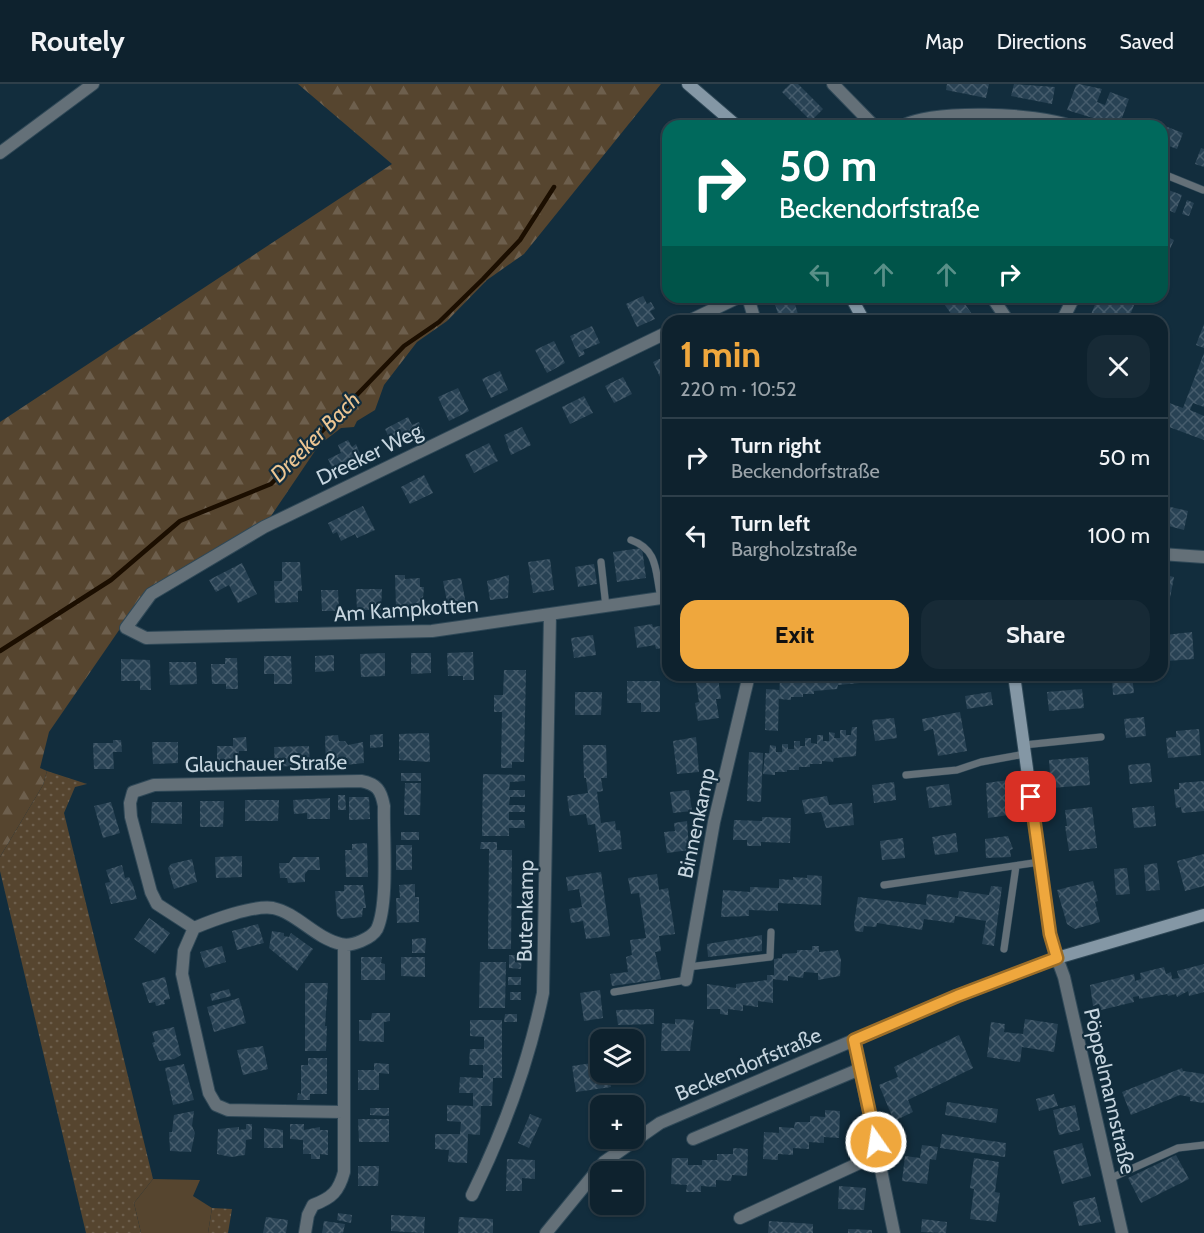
<!DOCTYPE html>
<html lang="en">
<head>
<meta charset="utf-8">
<style>
	body { margin:0; font-family:Cabin,sans-serif; background:#172a36; color:#f1f3f6; height:100vh; display:flex; flex-direction:column; font-size:22px; white-space:nowrap }
	* { box-sizing:border-box; margin:0 }
	p { font-size:20px; color:#9ba4aa }
	.icon { flex:none; width:33px; height:33px; fill:none; stroke:currentColor; stroke-width:2; stroke-linecap:round; stroke-linejoin:round }
	.map { position:relative; flex:1; overflow:hidden }
	.drawer { position:absolute; left:662px; top:231px; width:506px; height:366px; display:flex; flex-direction:column; background:#0e222e; border-radius:18px; box-shadow:0 2px 4px #0004,0 0 0 2px #2e3f4a }
	.drawer>* { flex:none }
	.top-card { position:absolute; left:662px; top:36px; width:506px; height:183px; border-radius:18px; box-shadow:0 2px 4px #0004,0 0 0 2px #2e3f4a; background:#00695c; color:#fff; overflow:hidden }
	.buttons { position:absolute; left:590px; top:945px; display:grid; gap:12px }
	.buttons a { display:grid; place-items:center; width:54px; height:54px; border-radius:12px; background:#0e222e; box-shadow:0 2px 4px #0004,0 0 0 2px #2e3f4a; font-size:30px }
	.pin { position:absolute; display:grid; place-items:center; width:51px; height:51px; color:#fff; margin:-26px; border-radius:12px; box-shadow:0 3px 9px #0006 }
	.me { position:absolute; width:66px; margin:-33px; rotate:347deg; stroke-linejoin:round; filter:drop-shadow(0 0 4px #0008) }
	.turn { display:flex; align-items:center; gap:21px; height:126px; padding:0 18px; font-size:27px }
	.turn .icon { width:78px; height:78px; stroke-width:2.5 }
	.turn b { display:block; font-size:42px; line-height:51px }
	.lanes { display:flex; align-items:center; height:57px; padding:0 18px; background:#0003; justify-content:center; gap:30px; direction:ltr }
	.lanes .off { opacity:.35 }
	.round { display:grid; place-items:center; flex:none; width:63px; height:63px; border-radius:18px; background:#172a36 }
	.overview { display:flex; align-items:center; justify-content:space-between; height:102px; padding:0 18px }
	h1 { font-size:36px; font-weight:700; line-height:45px; color:#efa73d }
	.button { display:flex; gap:12px; margin-top:auto; padding:12px 18px }
	.button a { flex:1; height:69px; border-radius:18px; background:#efa73d; color:#111; font-size:24px; font-weight:700; line-height:69px; text-align:center }
	.button a+a { background:#172a36; color:#f1f3f6 }
	ul { padding:0; list-style:none }
	li { display:flex; align-items:center; gap:18px; height:78px; padding:0 18px; border-top:2px solid #2e3f4a }
	li div { flex:1 }
	li b { display:block; font-size:22px }
	li em { font-style:normal }
	header { display:flex; align-items:center; gap:36px; box-sizing:border-box; height:84px; padding:0 30px; background:#0e222e; border-bottom:2px solid #2e3f4a }
	header strong { font-size:28px }
	nav { display:flex; gap:33px; margin-inline-start:auto; font-size:21px }
	.map>svg:first-child { display:block }
	.grass { fill:url(#grass-dots) }
	.forest { fill:url(#forest-firs) }
	.green { fill:#56452f }
	.lines { fill:none; stroke-linecap:round; stroke-linejoin:round }
	.stream { stroke:#1b0e00; stroke-width:4.5 }
	.building { fill:url(#building-cross-hatch) }
	.service-casing { stroke:#2f4857; stroke-width:8 }
	.minor-casing { stroke:#2f4857; stroke-width:14 }
	.tertiary-casing { stroke:#2f4857; stroke-width:14 }
	.secondary-casing { stroke:#2f4857; stroke-width:14 }
	.service { stroke:#647078; stroke-width:7 }
	.minor { stroke:#647078; stroke-width:12 }
	.tertiary { stroke:#647078; stroke-width:12 }
	.secondary { stroke:#8497a5; stroke-width:12 }
	.route-casing { stroke:#9b6d28; stroke-width:15 }
	.route { stroke:#efa73d; stroke-width:10 }
	.labels { text-anchor:middle; dominant-baseline:central; stroke-width:4.5; stroke-linejoin:round; paint-order:stroke }
	.street-label { font-size:21px; fill:#c6d5df; stroke:#122d3d }
	.water-label { font-size:22px; font-style:italic; fill:#ecc592; stroke:#122d3d }
</style>
</head>
<body>
<header>
<strong>Routely</strong>
<nav><a>Map</a><a>Directions</a><a>Saved</a></nav>
</header>
<div class="map">
<svg width="1204" height="1149" viewBox="0 0 1204 1149">
	<defs>
		<pattern id="grass-dots" width="8" height="8" patternUnits="userSpaceOnUse" patternTransform="scale(1.5)"><rect width="8" height="8" fill="#56452f"/><path d="M2 2h.1M6 6h.1" fill="none" stroke="#6d5f4d" stroke-width="1.8" stroke-linecap="round"/></pattern>
		<pattern id="forest-firs" width="22" height="20" patternUnits="userSpaceOnUse" patternTransform="scale(1.5)"><rect width="22" height="20" fill="#56452f"/><path d="M5 1l3.5 6h-7zM16 11l3.5 6h-7z" fill="#6d5f4d"/></pattern>
		<pattern id="building-cross-hatch" width="8" height="8" patternUnits="userSpaceOnUse" patternTransform="scale(1.5)"><rect width="8" height="8" fill="#284254"/><path d="M0 0l8 8M0 8l8-8" fill="none" stroke="#465c6c"/></pattern>
	</defs>
	<rect width="100%" height="100%" fill="#122d3d"/>
	<path class="grass" d="M47,687L87,700L75,703L64,729L153,1095L134,1119L141,1149H86L0,787V773L43,701Z
		M212,1124L232,1125L228,1149H208Z"/>
	<path class="forest" d="M298,0H661L524,170L487,196L447,237L417,258L384,301L375,326L357,337L354,343L341,344L319,361L269,435L148,504L49,648L40,684L47,687L43,701L0,773V338L392,80Z"/>
	<path class="green" d="M153,1095L200,1096L193,1112L212,1124L208,1149H141L134,1119Z"/>
	<g class="lines">
		<path class="stream" d="M0,567L111,496L180,437L271,400L404,262L439,238L483,195L520,156L554,103"/>
	</g>
	<path class="building" d="M790,0H798L823,25L811,37L782,8Z
		M947,0H989L986,14L946,6Z
		M1014,0L1055,3L1052,20L1011,12Z
		M1079,0L1102,5L1097,18L1105,21L1110,8L1129,15L1119,42L1067,26L1076,1Z
		M1144,34L1183,49L1177,65L1161,59V42H1141Z
		M1201,64L1204,65V83L1195,80Z
		M1163,104L1182,111L1175,129L1161,123Z
		M1187,116L1194,119L1189,132L1182,130Z
		M1161,150L1174,156L1161,185Z
		M643,212L647,220L651,218L655,225L650,227L655,235L637,243L626,220Z
		M939,213H960L974,233L968,237H943L952,231Z
		M1098,213H1137L1128,237H1101L1090,233Z
		M790,215L792,221L795,220L800,237H780L775,220Z
		M1204,240V264L1196,261Z
		M592,242L600,259L583,266L585,270L579,273L570,252Z
		M554,257L565,279L547,289L535,266Z
		M1204,269V323L1193,319L1190,326L1204,332V356L1161,340V316L1183,324Z
		M668,271V292L661,295L653,278Z
		M500,287L508,306L491,314L482,295Z
		M623,293L632,310L614,319L605,302Z
		M458,304L469,327L449,337L438,313Z
		M584,312L593,329L570,340L562,323Z
		M408,333L412,341L419,338L424,349L393,362L385,345Z
		M522,343L531,361L511,371L504,351Z
		M348,356L352,363L356,360L361,372L358,373L361,380L336,392L328,375L341,369L338,361Z
		M489,359L498,377L474,389L465,371Z
		M424,391L433,409L410,420L401,403Z
		M1162,421L1188,427L1184,446L1161,440Z
		M363,422L375,446L357,454L355,450L341,457L337,448L333,450L328,439Z
		M668,459V490H665L661,460Z
		M642,464L646,494L617,498L613,468Z
		M550,475L554,506L533,509L528,478Z
		M282,478H300L302,507H298V518L275,519L274,497H282Z
		M242,479L257,510L238,519L229,501L216,508L209,496Z
		M594,480L597,500L578,503L575,483Z
		M1161,490L1174,493L1170,514L1161,512Z
		M395,491H405V495L420,494V503H424L422,525L396,524Z
		M509,491L508,514L490,516L487,497Z
		M461,494L466,520L448,523L443,497Z
		M356,505H382L381,526H357Z
		M321,506H338L339,527H322Z
		M652,540L653,543L668,541V563L656,565L655,561L637,564L634,543Z
		M1192,548L1194,575L1167,577L1165,551Z
		M593,551L596,571L574,574L571,554Z
		M473,568L474,596H463V592H448L447,569Z
		M385,569V592L361,593L360,570Z
		M411,569H431V589L411,590Z
		M334,571V587L315,588V572Z
		M264,572H291L292,600H274V590H264Z
		M225,574H237L238,605H226V600H212L211,580H225Z
		M121,575L150,576L151,606H140V597H121Z
		M169,578H196L197,600L170,601Z
		M504,586H526L524,678H512V684H501L502,628H494V611H503Z
		M786,591H860V599L838,601L837,605L814,607V610H803V613H791V616L779,615L780,595H786Z
		M1132,591L1134,609L1113,611L1112,592Z
		M718,595L721,615H716L719,634L698,637L695,619L699,618L696,598Z
		M627,597H660V628H641V619H627Z
		M766,605L779,606L778,647L765,646Z
		M1082,605L1084,624L1049,627L1047,608Z
		M575,608H602L601,631H575Z
		M991,608L993,621L967,625L965,612Z
		M960,628L967,667L938,672L933,645L924,647L922,635Z
		M1144,633L1146,652L1126,654L1124,635Z
		M894,634L897,654L875,657L872,636Z
		M852,643H857L856,672L834,674L833,678L822,677V680H810V683H799V686H787V688H775V691L763,690L765,669H769L770,661L776,662V668H782V660H788V665H794V657H800V662H805V654H811V659L817,660V651H823V657H829V648L835,649L834,654H840V646H846V651H851Z
		M1199,645L1201,671L1168,674L1166,654L1176,653V647Z
		M429,649L430,678L399,676V650Z
		M383,650V663L370,664V651Z
		M338,651L339,657H345L348,661L363,658L364,679L326,683L325,652Z
		M246,653L247,667H239V680L217,681V662H233V654Z
		M696,653L699,688L677,690L673,657Z
		M113,656H121L122,668H113L114,685H94L93,659H113Z
		M152,658H178V679L153,680Z
		M583,661H606L607,694H601L603,707L597,708L601,739L615,737L616,746H620L622,765L599,768L595,740L588,741L586,730L570,732L567,712L588,709L586,694H584Z
		M309,662L310,681L275,683L274,663Z
		M749,668L763,669L761,718L747,717Z
		M1088,673L1090,701L1051,704L1049,676Z
		M1150,679L1152,698L1130,700L1128,681Z
		M401,689H421V697H401Z
		M483,690L525,691V697L510,698L509,706H525V713H510L509,721H525V728H509V736H524L525,744H509V752H482Z
		M1009,696L1015,730L988,734L986,699Z
		M1204,697V727L1182,729L1181,723L1176,724L1174,705H1179V699Z
		M894,698L896,716L874,719L872,701Z
		M405,699H421L420,731H404Z
		M949,700L952,721L929,724L926,703Z
		M689,706L692,727L673,729L670,708Z
		M338,711H345L346,726H338Z
		M827,712L829,721L852,719L854,741L826,744L821,728L805,730L802,716Z
		M349,713H369L370,735L349,736Z
		M330,714V735H307V729L294,730L293,716Z
		M245,716H279L278,737H245Z
		M200,717H224L223,743H200Z
		M111,718L120,749L103,754L94,722Z
		M152,718H182V740L151,739Z
		M1154,722L1156,742L1134,744L1132,724Z
		M1092,723L1097,764L1069,767L1065,742H1067L1065,726Z
		M762,733L791,734L790,759L761,758V762H747V756H733L734,736L762,737Z
		M687,737L689,766L667,769L664,748L675,747L674,739Z
		M401,748H419V756H401Z
		M956,749L958,768L935,771L932,753Z
		M1008,752L1013,765L1010,766L1011,773L986,774L985,755Z
		M903,754L905,774L882,776L880,757Z
		M481,758H497V766H512L511,865H488L489,765H480Z
		M367,759L368,793H346L345,766H352V760Z
		M396,761H412V786H396Z
		M1204,770V802L1185,807L1177,777Z
		M242,772V793L216,794L215,773Z
		M293,773H319L320,786H308L305,790V798L288,799L287,794H280L279,779H289Z
		M192,775L197,798L174,805L168,784L171,780Z
		M1157,779L1160,806L1146,807L1144,781Z
		M122,781L125,794L129,793L133,801L137,815L111,820L105,799L110,798L106,786Z
		M1127,784L1130,810L1116,811L1114,785Z
		M601,788L610,852L586,855L583,837L571,839L569,825L582,823L579,805L568,807L566,793Z
		M657,790L659,806L668,804L675,850L659,852L661,867L655,868L661,895L612,902L610,890L628,888L626,873L632,871L630,856L646,854L639,809L631,810L628,794Z
		M807,791L822,792L821,821L778,819V827L749,826V832L721,833L723,806L750,808V803L779,804V795L793,796V793L807,794Z
		M1093,797L1098,817L1095,818L1100,838L1075,845L1067,840L1057,806Z
		M415,800V813H419V838L397,839L396,814H400L399,801Z
		M344,801H363L366,824H363L362,833L341,835L337,832L335,807H344Z
		M991,802L1002,803L994,862L982,860L986,837L955,832L954,839L924,835L922,846L877,839L876,843L864,842L863,848L855,847L854,840L858,813L926,821L927,810L958,814L959,807L989,811Z
		M149,834L170,849L155,870L134,855Z
		M258,840L264,859L237,866L232,847Z
		M272,847L284,849V852L289,853L291,849L313,865L297,887L269,864Z
		M762,851V867L708,873L707,860Z
		M426,854L425,869H412V855Z
		M222,862L226,878L205,884L200,868Z
		M812,862H819V868L838,866L841,876L840,892L818,896V889L804,888L803,894L788,892V897L773,895V919L758,917V923L743,921V927L728,925V931L720,930V925H707V900L736,904V900L767,896V891H774V875L782,874V870L797,869V866H812Z
		M509,871H522L521,885L509,884Z
		M361,873H382L381,879L385,880V896H361Z
		M401,873H425V893L401,892Z
		M480,878H506L505,924H479Z
		M1204,880V908L1189,912L1188,907L1177,913L1176,910L1168,912L1167,910L1139,915V912L1133,913L1134,918L1101,926L1099,920L1093,922L1090,901L1134,890L1135,897L1141,895L1140,889L1164,883L1166,890L1171,888L1172,895L1179,894L1177,887Z
		M165,893L170,915L164,916L165,920L156,922L155,918L149,919L142,899Z
		M508,893H521V901H508Z
		M305,899H328L325,942H327L326,967H305Z
		M229,905L231,912L212,917L210,910Z
		M600,906L603,934L584,937L580,909Z
		M510,908H521V916H510Z
		M239,914L246,939L214,948L207,923Z
		M654,925V940L618,941L616,926Z
		M372,929H390V937L384,938V958L359,957V936H371Z
		M505,930H517V938H504Z
		M675,935L694,936L690,967H661L662,939L675,940Z
		M1025,935L1058,940L1054,968L1022,963L1020,978L987,973L991,938L1005,940L1004,948L1023,950Z
		M470,936H502V994H493L492,1022H481L480,1051L468,1050L467,1079L448,1078L449,1066L435,1065V1050H460L461,1038L447,1037V1021L473,1022V1009H459L460,993L483,994V981H469L470,965H484V953L470,952Z
		M174,943L181,971L174,975L159,977L152,959L155,958L152,948Z
		M639,950L643,972L633,974V956H612Z
		M959,951L973,984L908,1016L913,1028L894,1037L879,1001L898,993L894,983Z
		M600,956V988H608L611,1003L576,1008L572,982L599,978L595,957Z
		M263,962L268,985L243,991L237,966Z
		M308,974H327V1010H310V1016H297L298,1009L301,1010V981H308Z
		M374,979L389,980V990L379,989V1006H358V986H374Z
		M184,980L194,1016L173,1021L165,984Z
		M1182,984L1183,987L1204,990V1019L1190,1017V1013L1180,1011L1131,1031L1122,1008Z
		M1054,1010L1058,1022L1039,1027L1036,1015Z
		M947,1018L998,1025L996,1039L945,1031Z
		M1075,1021L1080,1046L1059,1051L1053,1026Z
		M370,1024H389V1032L370,1031Z
		M825,1026L840,1027L839,1054L824,1053V1059L809,1058V1065L793,1064V1071L778,1070V1076L763,1075L764,1048L779,1049V1043L794,1044L795,1038H810V1032L825,1033Z
		M194,1027L192,1042L195,1049L191,1068L170,1067L169,1048H172L174,1031Z
		M530,1030L542,1035L529,1064L518,1059Z
		M358,1035H389V1058H359Z
		M246,1040H252V1055L246,1056L245,1071L231,1073L217,1070L218,1045L239,1043V1046L246,1045Z
		M290,1040H304V1046L320,1043V1046H328V1071L320,1070V1075H311V1070H303V1056L290,1055Z
		M264,1044L283,1046V1064H264Z
		M942,1050L1006,1059L1005,1073L940,1064Z
		M1082,1059L1091,1092L1062,1100L1053,1067Z
		M922,1061L938,1063L936,1076L930,1075L927,1100L902,1097L905,1072L920,1074Z
		M733,1064L748,1065L747,1092L732,1091L731,1097L716,1096V1103L701,1102V1108H686L687,1101L671,1100L672,1074H688V1081H702V1076H717V1070H733Z
		M1176,1071L1189,1095L1141,1119L1128,1094Z
		M974,1074L999,1078L995,1108L1000,1109L996,1138L970,1135L974,1105L970,1104Z
		M507,1075L535,1076V1095L522,1094V1107H506Z
		M358,1082H379L378,1102H358Z
		M839,1102L866,1104L864,1126L838,1125Z
		M1095,1113L1101,1138L1079,1142L1073,1118Z
		M338,1129L352,1131L351,1139L337,1136Z
		M391,1131L425,1133L424,1149L391,1147Z
		M266,1133L288,1136L286,1149H263Z
		M459,1133L493,1135V1149H458Z
		M922,1135L947,1138L946,1149L921,1148Z
		M324,1137L345,1140L343,1149H322Z
		M769,1137L813,1140V1149H768Z
		M848,1145L872,1146V1149H848Z"/>
	<g class="lines">
		<g class="service-casing">
			<path id="service" d="M1161,89L1203,106
				M631,456C659,466 655,488 661,514
				M601,478L606,523
				M1024,661L1101,653
				M906,691L957,686L981,678L1025,670
				M884,801L1040,778
				M1004,865L1016,782
				M688,883L770,873L771,848
				M614,908L686,896
				M1109,1095L1178,1064L1204,1061"/>
		</g>
		<g class="minor-casing">
			<path id="minor" d="M833,0L874,42
				M902,42C935,25 1036,29 1071,42
				M0,69L93,0
				M748,213L755,237
				M992,213L1008,237
				M689,237L739,213
				M1062,237L1074,213
				M668,248L264,443L151,510L126,544L146,554L432,547L668,513
				M1161,470L1204,473
				M194,844L157,820L151,808L131,733L130,719L133,708L154,701L361,697C377,700 381,706 384,722C383,752 389,819 377,845C372,854 352,863 341,860C315,854 297,829 273,824C253,821 213,836 194,844L184,867L182,890L209,1009L216,1021L228,1026L343,1028
				M1057,874L1064,893L1122,1149
				M686,896L714,738L749,591
				M854,956L894,1149
				M693,1055L860,985
				M472,1111C504,1046 528,981 543,909L550,531
				M740,1134L879,1070
				M305,1149L308,1131L313,1121C332,1114 339,1107 344,1088V861"/>
		</g>
		<g class="tertiary-casing">
			<path id="tertiary" d="M546,1149L604,1078L660,1039L957,912L1057,874"/>
		</g>
		<g class="secondary-casing">
			<path id="secondary" d="M688,0L737,42
				M851,213L864,237
				M1014,591L1050,850L1057,874L1204,831"/>
		</g>
		<use href="#service" class="service"/>
		<use href="#minor" class="minor"/>
		<use href="#tertiary" class="tertiary"/>
		<use href="#secondary" class="secondary"/>
	</g>
	<g class="lines">
		<g class="route-casing">
			<path id="route" d="M876,1058L854,956L957,912L1057,874L1050,850L1031,713"/>
		</g>
		<use href="#route" class="route"/>
	</g>
	<g class="labels">
		<g class="street-label">
			<text transform="translate(369 370) rotate(-26)">Dreeker Weg</text>
			<text transform="translate(406 525) rotate(-4)">Am Kampkotten</text>
			<text transform="translate(266 679) rotate(-1)">Glauchauer Straße</text>
			<text transform="translate(696 739) rotate(-78)">Binnenkamp</text>
			<text transform="translate(525 827) rotate(-89)">Butenkamp</text>
			<text transform="translate(748 980) rotate(-23)">Beckendorfstraße</text>
			<text transform="translate(1110 1007) rotate(77)">Pöppelmannstraße</text>
		</g>
		<g class="water-label">
			<text transform="translate(315 353) rotate(-45)">Dreeker Bach</text>
		</g>
	</g>
</svg>
<div class="buttons">
<a><svg class="icon" aria-label="layers" viewBox="0 0 24 24"><path d="M12 4l9 5-9 5-9-5zM3 14l9 5 9-5"/></svg></a>
<a>+</a>
<a>−</a>
</div>
<div class="pin" style="left:1031px;top:713px;background:#d93025"><svg class="icon" aria-label="arrive" viewBox="0 0 24 24"><path d="M6 21V4h12l-3 4 3 4H6"/></svg></div>
<svg class="me" style="left:876px;top:1058px" viewBox="-20 -20 40 40"><circle r="17" fill="#efa73d" stroke="#fff" stroke-width="3"/><path d="M0-11L8 9 0 5-8 9z" fill="#fff"/></svg>
<div class="top-card">
<div class="turn"><svg class="icon" aria-label="right" viewBox="0 0 24 24"><path d="M7 20v-9h11M14 6l5 5-5 5"/></svg><div><b>50 m</b>Beckendorfstraße</div></div>
<div class="lanes"><svg class="icon off" aria-label="left" viewBox="0 0 24 24"><path d="M17 20v-9H6M10 6l-5 5 5 5"/></svg><svg class="icon off" aria-label="ahead" viewBox="0 0 24 24"><path d="M12 20V5M6 11l6-6 6 6"/></svg><svg class="icon off" aria-label="ahead" viewBox="0 0 24 24"><path d="M12 20V5M6 11l6-6 6 6"/></svg><svg class="icon" aria-label="right" viewBox="0 0 24 24"><path d="M7 20v-9h11M14 6l5 5-5 5"/></svg></div>
</div>
<section class="drawer">
<div class="overview"><div><h1>1 min</h1><p>220 m · 10:52</p></div><a class="round"><svg class="icon" aria-label="close" viewBox="0 0 24 24"><path d="M6 6l12 12M18 6L6 18"/></svg></a></div>
<ul>
<li><svg class="icon" aria-label="right" viewBox="0 0 24 24"><path d="M7 20v-9h11M14 6l5 5-5 5"/></svg><div><b>Turn right</b><p>Beckendorfstraße</p></div><em>50 m</em></li>
<li><svg class="icon" aria-label="left" viewBox="0 0 24 24"><path d="M17 20v-9H6M10 6l-5 5 5 5"/></svg><div><b>Turn left</b><p>Bargholzstraße</p></div><em>100 m</em></li>
</ul>
<div class="button"><a>Exit</a><a>Share</a></div>
</section>
</div>
</body>
</html>
